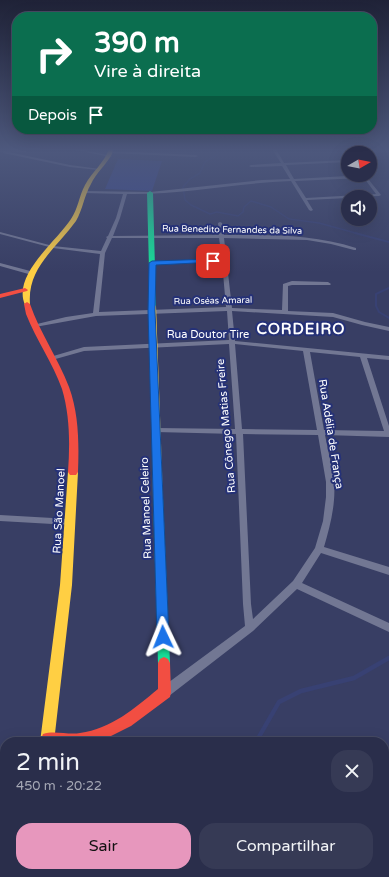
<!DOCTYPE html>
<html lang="pt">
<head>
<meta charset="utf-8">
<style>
	body { margin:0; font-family:"Varela Round",sans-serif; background:#363a55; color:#f1f3f6; height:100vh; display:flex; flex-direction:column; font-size:15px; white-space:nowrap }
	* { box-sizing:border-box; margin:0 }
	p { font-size:13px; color:#a5a8b5 }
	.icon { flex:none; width:22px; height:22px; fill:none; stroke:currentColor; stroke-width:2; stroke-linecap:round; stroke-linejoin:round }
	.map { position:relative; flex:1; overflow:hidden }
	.drawer { position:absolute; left:0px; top:737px; width:389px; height:140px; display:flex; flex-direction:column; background:#2a2e4b; border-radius:16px 16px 0 0; box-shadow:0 4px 16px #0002,0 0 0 1px #464a63 }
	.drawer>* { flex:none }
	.banner { position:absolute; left:12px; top:12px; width:365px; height:122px; border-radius:16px; box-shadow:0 4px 16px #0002,0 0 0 1px #464a63; background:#0b6e4f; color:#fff; overflow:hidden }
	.needle { width:26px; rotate:81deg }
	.buttons { position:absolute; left:341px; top:146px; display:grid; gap:8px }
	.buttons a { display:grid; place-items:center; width:36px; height:36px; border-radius:50%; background:#2a2e4b; box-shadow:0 4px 16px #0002,0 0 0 1px #464a63; font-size:20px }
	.pin { position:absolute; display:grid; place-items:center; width:34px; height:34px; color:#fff; margin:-17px; border-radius:8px; box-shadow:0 2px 6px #0006 }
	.me { position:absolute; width:44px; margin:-22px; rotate:358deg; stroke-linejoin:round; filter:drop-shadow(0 0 3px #0008) }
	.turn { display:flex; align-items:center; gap:14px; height:84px; padding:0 16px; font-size:18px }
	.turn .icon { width:52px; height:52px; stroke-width:2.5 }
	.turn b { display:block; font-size:28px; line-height:34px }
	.then { display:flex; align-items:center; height:38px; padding:0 16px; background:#0003; gap:8px; font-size:15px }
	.round { display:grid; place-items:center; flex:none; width:42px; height:42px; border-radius:16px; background:#363a55 }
	.head { display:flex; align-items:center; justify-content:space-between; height:68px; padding:0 16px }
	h1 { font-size:24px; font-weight:600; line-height:30px }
	.action { display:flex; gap:8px; margin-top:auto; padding:8px 16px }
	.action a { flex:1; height:46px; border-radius:16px; background:#e797bd; color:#111; font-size:16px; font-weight:600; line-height:46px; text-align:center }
	.action a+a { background:#363a55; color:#f1f3f6 }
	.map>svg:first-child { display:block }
	.green { fill:#39478e }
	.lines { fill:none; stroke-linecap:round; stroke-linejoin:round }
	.stream-far2 { stroke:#384173; stroke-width:1.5 }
	.stream-far1 { stroke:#384173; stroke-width:2 }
	.stream { stroke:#384173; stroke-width:4.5 }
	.street { fill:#727793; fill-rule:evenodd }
	.fast { fill:#16e098; fill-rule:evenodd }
	.slow { fill:#ffcf43; fill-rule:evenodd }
	.jam { fill:#f24e42; fill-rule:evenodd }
	.route { fill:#1a73e8; stroke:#114b97 }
	.labels { text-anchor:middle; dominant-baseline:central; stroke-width:4; stroke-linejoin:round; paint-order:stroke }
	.far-street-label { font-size:9px; fill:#fff; stroke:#253177 }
	.street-label { font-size:11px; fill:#fff; stroke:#253177 }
	.district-label { font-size:15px; font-weight:bold; letter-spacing:1px; fill:#fff; stroke:#253177 }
</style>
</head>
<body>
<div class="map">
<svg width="389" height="877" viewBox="0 0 389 877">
	<rect width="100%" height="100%" fill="#383e64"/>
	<path class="green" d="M118,159L162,161L152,191L105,189Z"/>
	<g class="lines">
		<path class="stream-far2" d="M217,149L218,154L205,162L200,173L190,179L183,187L185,200L191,205L210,214L217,212L238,216L243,212L244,207L251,201L271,207L289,219L319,223L359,234"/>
		<path class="stream-far1" d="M355,233L389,242
			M389,288L376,294V306L379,312L389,318"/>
		<path class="stream" d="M256,742L279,702L301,691L354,678L389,658
			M100,877L104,872"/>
		<path class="street" d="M71,149H79L112,156L110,157Z
			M272,149H276L284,163L348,160V162L286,165L294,179L365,175L381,195L379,196L348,197V198L307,200L313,210L311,211L309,210L291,181C236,183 182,195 127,194L120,218L113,236L219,235L218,223L220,222L222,223L224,235C268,235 313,234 356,248V250H354L331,244L307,240L224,238L232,308L282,310L283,284L292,281L328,282L331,284L330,285H292L288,286V311L333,313L365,322L389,327V331L362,325L333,317L232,311L235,341L389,356V360L367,358L389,426V437L325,435C328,451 332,466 334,482C336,504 330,526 324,547L389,567V575L321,553L302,583L389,623V632L297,589L253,631L169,696L165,697L161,696L160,692L161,688L245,626L243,604L236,434L156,432L153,430L156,428L235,429L229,344L84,351L52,360L49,358L50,357L84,347L229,340L227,311L96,316L35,327L34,326L37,324L66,317L93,313L100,254L53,248L0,234V232L53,246L101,251L107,238L106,237L108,236L116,218L123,194L84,193H83V191L150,192L262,180L290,179L282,166L251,167L249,166L251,165L281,163ZM364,178L376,194L306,198L295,181ZM112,238H219L222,259L152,262L150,263L152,264L222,262L226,307L99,312L105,253ZM235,344L303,351L317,430L242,429ZM310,352L360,357L384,431L324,430ZM243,434L318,435L326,482V497L323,521L315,548L293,581L253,619L251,604Z
			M339,149H343L348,155V158Z
			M4,151L70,165L100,169L98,170L70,167L3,153Z
			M111,151L196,155L198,156L196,157L110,153Z
			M0,263L34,272L35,273L32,275L0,266Z
			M0,515L70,519L73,520L74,522L73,524L70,525L0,521Z
			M58,872H73L75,877H60Z"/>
		<path class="fast" d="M150,191L153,193L156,306L153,308L150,306L147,193Z
			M158,494L162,495L163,498L170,663L168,667L164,669L160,667L158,663L153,498L154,495Z"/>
		<path class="slow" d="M109,149H113L112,154C106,165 96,173 91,184C84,196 83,209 76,221C57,248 27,267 30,304L27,306L25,305C12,275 56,242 71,219C78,209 79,196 85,185C92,172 104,163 109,149Z
			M153,304L156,306L163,498L162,501L158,502L154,501L153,498L150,306Z
			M73,468L76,469L78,472L72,585L54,742H40L60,585L68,472L70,469Z
			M5,849V871L0,873V851Z"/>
		<path class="jam" d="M25,288L28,290L27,291L0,298V294Z
			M27,302L30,304C40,333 58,358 69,387C79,414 79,444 78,472L76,475H70L68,472C70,444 70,416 62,389C53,363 36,340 26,314L24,304Z
			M164,657L168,659L170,663L171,692L170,697L131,726L99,742H42L41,739L43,734C54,730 68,735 80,733C111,729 135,708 158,689V663L160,659Z"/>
	</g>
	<linearGradient id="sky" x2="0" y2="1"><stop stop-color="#1f2237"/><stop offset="0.55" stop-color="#4d587d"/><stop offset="1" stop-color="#4d587d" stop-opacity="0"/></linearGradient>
	<rect width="389" height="272" fill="url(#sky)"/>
	<path class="route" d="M213,259H215V262L156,265L155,311L169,637L167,641L163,643L159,641L157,637L148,311L149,263L152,261Z"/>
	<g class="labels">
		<g class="far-street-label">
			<text transform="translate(232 230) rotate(1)">Rua Benedito Fernandes da Silva</text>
			<text transform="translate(213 301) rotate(-1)">Rua Oséas Amaral</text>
		</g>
		<g class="street-label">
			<text x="208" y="334">Rua Doutor Tire</text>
			<text transform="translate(226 426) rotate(-95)">Rua Cônego Matias Freire</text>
			<text transform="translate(331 434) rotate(81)">Rua Adélia de França</text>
			<text transform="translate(146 508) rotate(-92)">Rua Manoel Celeiro</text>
			<text transform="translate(59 511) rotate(-87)">Rua São Manoel</text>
		</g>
		<g class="district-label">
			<text x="301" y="329">CORDEIRO</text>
		</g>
	</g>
</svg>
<div class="buttons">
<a><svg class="needle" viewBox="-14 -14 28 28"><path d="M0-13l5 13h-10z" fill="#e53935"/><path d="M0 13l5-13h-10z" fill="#a5a8b5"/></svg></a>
<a><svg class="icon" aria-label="sound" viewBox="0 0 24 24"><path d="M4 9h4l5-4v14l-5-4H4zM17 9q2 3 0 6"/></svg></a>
</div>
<div class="pin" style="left:213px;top:261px;background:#d93025"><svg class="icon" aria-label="arrive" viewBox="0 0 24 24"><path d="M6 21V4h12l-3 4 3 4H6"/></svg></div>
<svg class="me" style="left:163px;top:637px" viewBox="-20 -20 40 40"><path d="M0-17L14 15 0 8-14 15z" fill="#1a73e8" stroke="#fff" stroke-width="4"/></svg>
<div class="banner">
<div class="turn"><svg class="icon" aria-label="right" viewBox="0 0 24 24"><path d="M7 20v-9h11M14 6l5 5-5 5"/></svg><div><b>390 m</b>Vire à direita</div></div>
<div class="then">Depois<svg class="icon" aria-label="arrive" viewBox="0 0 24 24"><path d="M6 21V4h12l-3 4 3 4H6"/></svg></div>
</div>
<section class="drawer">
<div class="head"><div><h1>2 min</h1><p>450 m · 20:22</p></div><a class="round"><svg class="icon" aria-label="close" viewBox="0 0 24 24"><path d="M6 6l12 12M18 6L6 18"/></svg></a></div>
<div class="action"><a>Sair</a><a>Compartilhar</a></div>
</section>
</div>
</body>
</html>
